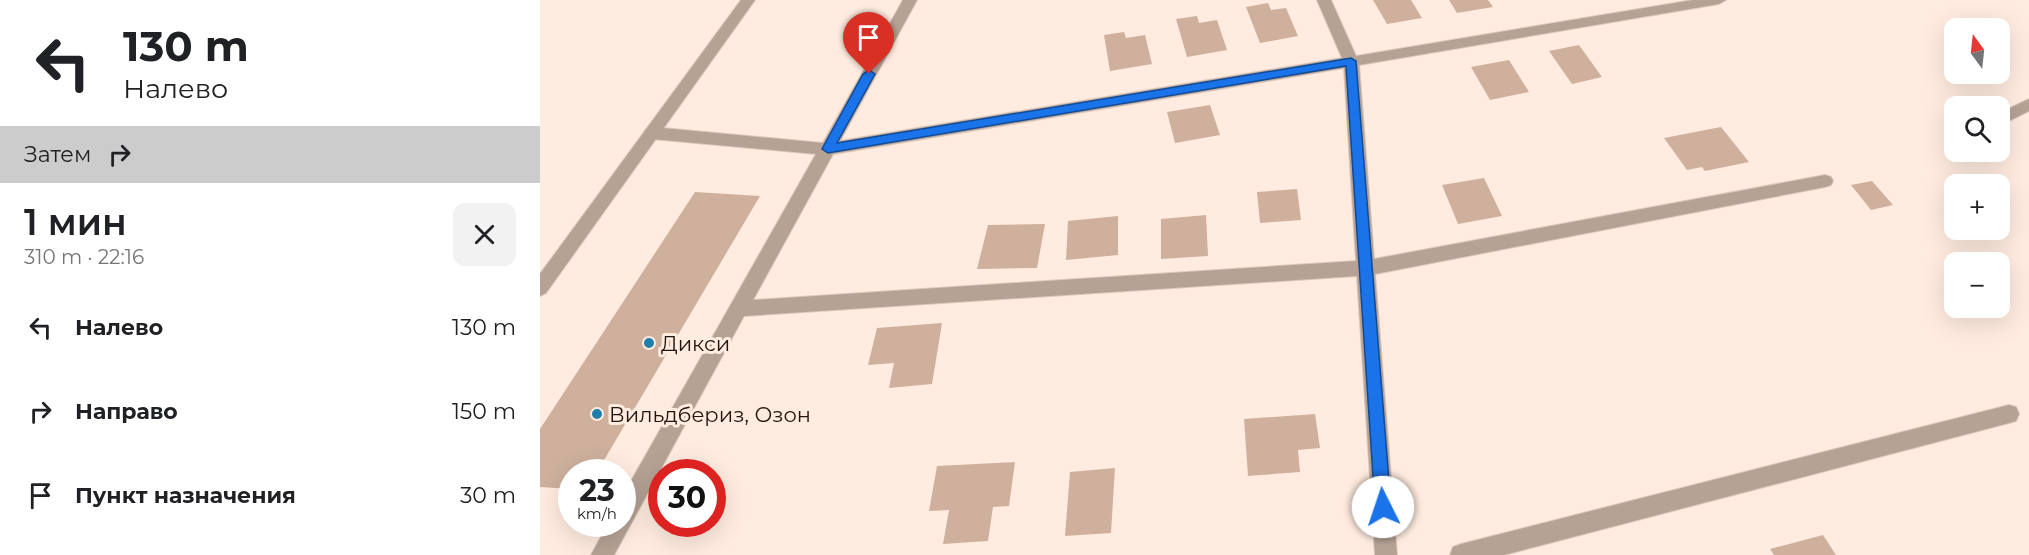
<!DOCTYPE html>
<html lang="ru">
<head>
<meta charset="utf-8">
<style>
	body { margin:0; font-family:Montserrat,sans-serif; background:#f2f2f2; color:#202124; height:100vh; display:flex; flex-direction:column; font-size:22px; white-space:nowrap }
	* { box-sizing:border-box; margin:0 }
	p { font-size:20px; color:#757577 }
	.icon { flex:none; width:33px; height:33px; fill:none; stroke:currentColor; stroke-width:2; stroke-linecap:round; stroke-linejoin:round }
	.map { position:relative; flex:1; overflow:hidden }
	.drawer { display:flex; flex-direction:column; background:#fff; width:540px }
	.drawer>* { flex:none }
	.hud { background:#fff; color:#202124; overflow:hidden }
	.needle { width:39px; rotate:345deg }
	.buttons { position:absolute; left:1404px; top:18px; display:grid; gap:12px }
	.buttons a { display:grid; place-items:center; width:66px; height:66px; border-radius:12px; background:#fff; box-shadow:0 6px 24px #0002; font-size:30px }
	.speed { position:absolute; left:18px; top:459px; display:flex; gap:12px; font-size:30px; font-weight:700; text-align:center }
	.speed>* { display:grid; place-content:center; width:78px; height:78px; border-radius:50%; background:#fff; box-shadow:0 6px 24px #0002; line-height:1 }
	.speed small { font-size:15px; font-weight:400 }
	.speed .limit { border:9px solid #d22; background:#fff; color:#111 }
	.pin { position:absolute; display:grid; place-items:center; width:51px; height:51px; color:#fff; margin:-62px -26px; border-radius:50% 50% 50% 0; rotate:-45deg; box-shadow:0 0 6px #0007 }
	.pin .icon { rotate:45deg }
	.me { position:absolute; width:66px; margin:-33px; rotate:356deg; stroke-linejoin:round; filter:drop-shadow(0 0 4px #0008) }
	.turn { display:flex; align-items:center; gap:21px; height:126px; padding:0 24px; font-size:27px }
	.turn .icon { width:78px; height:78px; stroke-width:2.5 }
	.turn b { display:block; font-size:42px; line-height:51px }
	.then { display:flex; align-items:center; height:57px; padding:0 24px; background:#0003; gap:12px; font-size:22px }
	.round { display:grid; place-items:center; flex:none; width:63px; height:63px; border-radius:12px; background:#f2f2f2 }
	.headline { display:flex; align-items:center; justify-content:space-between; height:102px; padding:0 24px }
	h1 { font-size:36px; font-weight:600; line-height:45px }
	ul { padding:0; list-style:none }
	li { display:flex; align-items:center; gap:18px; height:84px; padding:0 24px }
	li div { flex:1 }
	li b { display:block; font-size:22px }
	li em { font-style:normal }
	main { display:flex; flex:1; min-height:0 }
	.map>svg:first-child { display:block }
	.building { fill:#ceb09d }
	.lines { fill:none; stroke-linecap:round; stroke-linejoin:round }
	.minor-casing { stroke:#dbc9be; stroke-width:2 }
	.tertiary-casing { stroke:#dbc9be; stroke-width:2 }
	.minor { fill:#b6a295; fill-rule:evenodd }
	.tertiary { fill:#b6a295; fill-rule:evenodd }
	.route { fill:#1a73e8; stroke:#114b97; stroke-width:1.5 }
	.poi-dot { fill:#1f7fab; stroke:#ffebdf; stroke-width:2 }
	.labels { text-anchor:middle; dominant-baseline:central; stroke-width:6; stroke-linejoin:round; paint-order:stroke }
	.poi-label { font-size:21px; fill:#21160f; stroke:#ffebdf; text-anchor:start }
</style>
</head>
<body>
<main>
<section class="drawer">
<div class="hud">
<div class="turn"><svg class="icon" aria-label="left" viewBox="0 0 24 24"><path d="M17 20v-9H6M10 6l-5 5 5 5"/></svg><div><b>130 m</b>Налево</div></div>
<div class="then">Затем<svg class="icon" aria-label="right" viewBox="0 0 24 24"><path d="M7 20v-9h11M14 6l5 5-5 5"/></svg></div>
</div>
<div class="headline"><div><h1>1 мин</h1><p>310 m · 22:16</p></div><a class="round"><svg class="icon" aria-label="close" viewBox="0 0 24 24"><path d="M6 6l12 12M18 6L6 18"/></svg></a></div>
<ul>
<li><svg class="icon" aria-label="left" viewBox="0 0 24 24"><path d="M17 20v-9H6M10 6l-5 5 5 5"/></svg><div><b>Налево</b></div><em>130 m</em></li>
<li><svg class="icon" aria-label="right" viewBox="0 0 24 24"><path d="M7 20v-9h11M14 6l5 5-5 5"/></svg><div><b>Направо</b></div><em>150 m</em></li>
<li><svg class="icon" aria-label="arrive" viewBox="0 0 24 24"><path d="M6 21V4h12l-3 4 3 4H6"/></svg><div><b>Пункт назначения</b></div><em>30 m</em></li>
</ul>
</section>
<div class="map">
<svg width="1489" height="555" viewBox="0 0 1489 555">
	<rect width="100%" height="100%" fill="#ffebdf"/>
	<path class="building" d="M833,0H871L882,18L847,24Z
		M909,0H948L953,7L917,13Z
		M728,3L731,10L746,8L758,36L720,43L706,7Z
		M657,16L659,23L677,20L687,50L647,57L636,19Z
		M584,32L586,38L605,35L612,64L570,71L564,35Z
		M1039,45L1062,77L1032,84L1009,51Z
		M969,60L989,92L950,100L931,67Z
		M670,105L680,135L635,143L627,112Z
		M1181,127L1209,162L1165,171L1162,167L1147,170L1124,138Z
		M944,178L962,216L918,224L902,185Z
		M1332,181L1353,205L1331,210L1311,185Z
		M757,189L761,220L720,223L717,192Z
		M155,192L220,196L57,472H32V489L0,487V429Z
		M666,215L668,256L621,259V219Z
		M578,216V255L526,260L528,221Z
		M505,224L497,268L437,269L448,225Z
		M402,323L392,384L349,388L354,363L328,365L337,328Z
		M775,414L780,448L758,450L760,472L708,476L704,419Z
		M475,462L469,506L453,507L448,541L403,544L409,510L389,511L397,466Z
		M575,468L571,533L525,536L530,472Z
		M1283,535L1296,555H1234L1230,549Z"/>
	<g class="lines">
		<g class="minor-casing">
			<path id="minor" d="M363,0H377L300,141L802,58L777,0H791L816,56L1153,0H1186L1179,4L819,65L834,259L1285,175L1291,177L1293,181L1291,185L1285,187L835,274L857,555H835L817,276L204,316L74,555H51L68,524H82V497L276,154L112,139L106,137L104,133L106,129L112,127L283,143ZM804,68L816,261L213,300L293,154Z
				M1489,99V111L1467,122L1460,123V113Z
				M1469,405L1476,407L1479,414L1476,421L1469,423L964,555H910L913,547L921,544Z"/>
		</g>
		<g class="tertiary-casing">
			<path id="tertiary" d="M201,0H215L6,293L0,296V274Z"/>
		</g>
		<use href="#minor" class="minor"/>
		<use href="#tertiary" class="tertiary"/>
	</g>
	<path class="route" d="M811,58L816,61L851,507L848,513L843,515L837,513L835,507L806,66L288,153L282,149L323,74L329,70L335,74L297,143Z"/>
	<g class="poi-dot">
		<circle cx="109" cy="343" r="6"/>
		<circle cx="57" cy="414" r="6"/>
	</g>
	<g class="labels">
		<g class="poi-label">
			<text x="121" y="343">Дикси</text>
			<text x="69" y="414">Вильдбериз, Озон</text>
		</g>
	</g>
</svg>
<div class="buttons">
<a><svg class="needle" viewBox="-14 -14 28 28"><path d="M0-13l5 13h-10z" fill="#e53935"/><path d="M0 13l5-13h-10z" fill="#757577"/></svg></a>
<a><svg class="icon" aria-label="search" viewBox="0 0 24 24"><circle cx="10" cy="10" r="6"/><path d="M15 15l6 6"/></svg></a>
<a>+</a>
<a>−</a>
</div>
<div class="speed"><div>23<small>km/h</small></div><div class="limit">30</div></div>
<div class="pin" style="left:329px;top:74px;background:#d93025"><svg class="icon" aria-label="arrive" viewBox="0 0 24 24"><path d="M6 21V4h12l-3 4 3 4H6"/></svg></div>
<svg class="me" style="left:843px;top:507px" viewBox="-20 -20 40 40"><circle r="19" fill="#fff"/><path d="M0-13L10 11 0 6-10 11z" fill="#1a73e8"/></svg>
</div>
</main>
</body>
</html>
